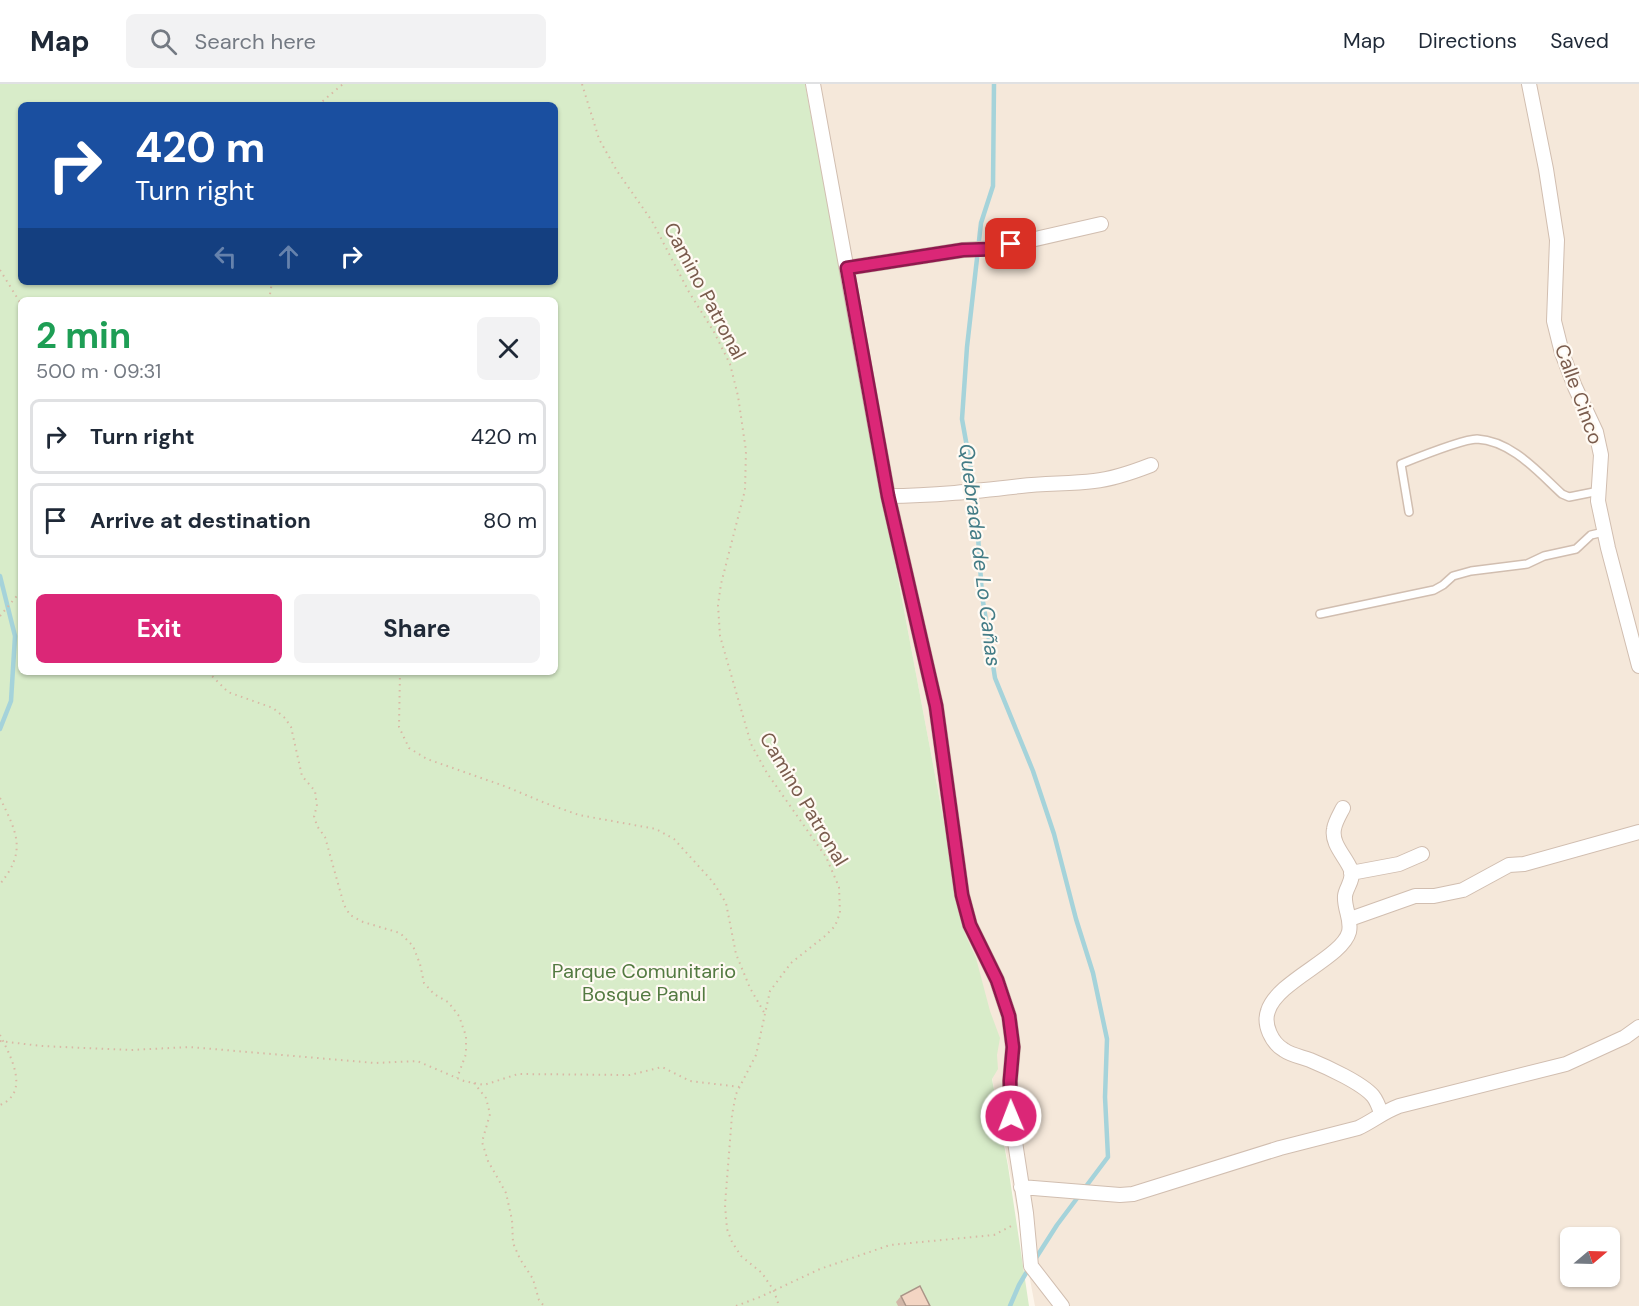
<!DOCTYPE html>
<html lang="en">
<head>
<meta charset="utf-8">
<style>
	body { margin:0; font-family:"DM Sans",sans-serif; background:#f2f2f3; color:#1f2937; height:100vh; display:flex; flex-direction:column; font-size:22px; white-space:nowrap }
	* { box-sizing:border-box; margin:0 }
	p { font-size:20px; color:#747a83 }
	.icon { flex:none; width:33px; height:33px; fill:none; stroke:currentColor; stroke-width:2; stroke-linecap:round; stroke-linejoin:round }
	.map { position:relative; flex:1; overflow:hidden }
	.sheet { position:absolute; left:18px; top:213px; width:540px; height:378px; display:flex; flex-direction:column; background:#fff; border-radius:9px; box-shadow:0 2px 4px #0004 }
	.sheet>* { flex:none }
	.top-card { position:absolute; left:18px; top:18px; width:540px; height:183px; border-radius:9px; box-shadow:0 2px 4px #0004; background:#1a4fa0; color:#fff; overflow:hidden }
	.needle { width:39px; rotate:71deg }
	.controls { position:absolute; left:1560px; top:1143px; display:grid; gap:12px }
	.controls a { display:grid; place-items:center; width:60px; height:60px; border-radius:9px; background:#fff; box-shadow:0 2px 4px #0004; font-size:30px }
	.pin { position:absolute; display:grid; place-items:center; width:51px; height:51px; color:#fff; margin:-26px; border-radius:12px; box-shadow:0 3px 9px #0006 }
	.me { position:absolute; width:66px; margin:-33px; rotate:359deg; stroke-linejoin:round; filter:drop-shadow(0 0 4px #0008) }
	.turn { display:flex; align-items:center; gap:21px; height:126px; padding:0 18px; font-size:27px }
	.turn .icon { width:78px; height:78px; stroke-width:2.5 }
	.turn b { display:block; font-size:42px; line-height:51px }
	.lanes { display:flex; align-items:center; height:57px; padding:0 18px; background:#0003; justify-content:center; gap:30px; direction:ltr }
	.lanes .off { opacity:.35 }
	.round { display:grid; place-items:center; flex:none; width:63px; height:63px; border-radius:9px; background:#f2f2f3 }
	.summary { display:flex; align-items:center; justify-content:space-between; height:102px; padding:0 18px }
	h1 { font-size:36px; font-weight:700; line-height:45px; color:#1e9e55 }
	.primary-button { display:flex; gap:12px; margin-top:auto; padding:12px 18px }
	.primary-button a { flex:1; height:69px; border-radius:9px; background:#db2777; color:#fff; font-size:24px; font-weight:700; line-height:69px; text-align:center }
	.primary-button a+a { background:#f2f2f3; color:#1f2937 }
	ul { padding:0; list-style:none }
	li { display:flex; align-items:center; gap:18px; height:75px; margin:0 12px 9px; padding:0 6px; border:3px solid #e0e1e3; border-radius:9px }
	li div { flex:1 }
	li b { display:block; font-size:22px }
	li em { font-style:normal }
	header { display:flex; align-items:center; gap:36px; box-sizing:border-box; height:84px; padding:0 30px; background:#fff; border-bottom:2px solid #e0e1e3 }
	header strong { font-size:28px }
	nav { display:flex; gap:33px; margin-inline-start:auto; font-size:21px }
	.search { width:420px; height:54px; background:#f2f2f3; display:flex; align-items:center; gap:15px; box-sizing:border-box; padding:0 21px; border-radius:9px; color:#747a83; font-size:22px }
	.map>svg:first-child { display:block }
	.residential { fill:#f5e8da; fill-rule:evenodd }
	.green { fill:#d8ecc9; fill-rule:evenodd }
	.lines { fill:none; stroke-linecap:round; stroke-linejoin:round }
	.stream { stroke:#a5d3da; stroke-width:4.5 }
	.service-casing { stroke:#d1beb0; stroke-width:10 }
	.minor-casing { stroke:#d1beb0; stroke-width:16 }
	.path { stroke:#d9b8a5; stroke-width:2; stroke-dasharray:1.5 4.5; stroke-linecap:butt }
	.service { stroke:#fff; stroke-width:7 }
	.minor { stroke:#fff; stroke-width:14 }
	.wall { fill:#d1b7a8 }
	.building { fill:#f3d5c3; stroke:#aa9588; stroke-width:1.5 }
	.route-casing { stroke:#8e194d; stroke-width:15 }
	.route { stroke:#db2777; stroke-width:10 }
	.labels { text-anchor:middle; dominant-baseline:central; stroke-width:4.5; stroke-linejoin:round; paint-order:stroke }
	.street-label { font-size:20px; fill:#7a5c4d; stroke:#fffaf3 }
	.park-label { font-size:20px; fill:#537a41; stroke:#fffaf3 }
	.water-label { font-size:21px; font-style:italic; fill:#437c86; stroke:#fffaf3 }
</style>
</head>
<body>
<header>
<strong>Map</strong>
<div class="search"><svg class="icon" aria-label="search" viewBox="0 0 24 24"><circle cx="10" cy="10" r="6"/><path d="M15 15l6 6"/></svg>Search here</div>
<nav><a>Map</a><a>Directions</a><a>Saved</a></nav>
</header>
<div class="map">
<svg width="1639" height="1222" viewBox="0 0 1639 1222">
	<rect width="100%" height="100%" fill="#fdf6ec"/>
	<path class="residential" d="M805,0H1639V1222H1035ZM1570,1154H1610V1192H1570Z"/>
	<path class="green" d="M0,0H805L965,850L976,874L990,927L1000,954L997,971L998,985L992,995L1008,1082L1029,1222H0ZM21,21H555V198H21ZM21,216H555V588H21Z"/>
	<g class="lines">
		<path class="stream" d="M994,0L993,102L981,139L967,263L962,335L975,408L982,511L995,594L1033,687L1054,750L1076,835L1093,889L1107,955L1105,1013L1108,1073L1057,1141L1034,1177
			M0,492L15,552L11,617L0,645
			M1010,1222L1019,1201L1029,1184"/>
		<g class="service-casing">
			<path id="service" d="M1409,428L1401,380C1416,374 1464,355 1477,355C1512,357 1538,388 1562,410L1569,413L1599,407
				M1320,530L1434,506L1443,501L1453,492L1471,487L1527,480L1544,472L1576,465L1591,451L1604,448"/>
		</g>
		<g class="minor-casing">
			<path id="minor" d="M813,0L888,412L936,622L962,811L970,841L997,896L1009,932L1013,963L1010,997L1011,1032L1026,1129L1031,1182L1062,1222
				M1529,0L1546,85L1557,156L1554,237L1562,269L1575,303L1596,348L1601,371L1598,417L1608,464L1639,582
				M847,184L963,166L996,164L1101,140
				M888,412C933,412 977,407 1021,402C1045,399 1070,400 1094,397C1114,395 1133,388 1151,381
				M1343,724C1340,730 1335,738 1334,745C1331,760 1346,773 1351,786C1354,797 1346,803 1345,812C1344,825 1352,835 1349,848C1342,874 1277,897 1268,927C1263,941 1272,959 1284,966C1291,971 1302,973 1310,976C1327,983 1362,999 1373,1012C1377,1017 1379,1023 1381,1029
				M1351,789L1399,780L1422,770
				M1350,835L1415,812H1434L1463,806L1509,781L1524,780L1639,748
				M1021,1103L1120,1111L1133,1110L1280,1064L1358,1044C1373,1037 1383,1028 1399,1022L1566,980L1625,953L1639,943"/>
		</g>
		<path class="path" d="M582,0L599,55L617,87L652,137L689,208L714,248L730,280L738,312L746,367L745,406L721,500L718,521L720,552L751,660L767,689L826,773L839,803L840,829L835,842L825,852L791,879L770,907L756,971L736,1010L732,1031L725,1121L727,1145L732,1158L741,1172L762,1189L774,1207L779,1222
			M318,21L343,0
			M0,186L21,220
			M269,216L272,198
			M0,532L21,507
			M208,588L228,608L273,624L285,634L291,643L302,692L315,707L317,722L314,732L317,742L325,753L344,821L350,831L363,838L400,849L413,862L420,880L424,899L434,910L448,918L459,932L466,952V970L457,994
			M400,588L399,643L409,664L427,675L507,703L545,719L579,731L656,745L674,755L713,798L726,819L736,870L750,904L765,930
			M0,714C17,749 27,767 0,800
			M0,951C10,971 31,1008 0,1021
			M0,957L41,962L131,966L190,963L375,979L417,977L464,997L484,1001L518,990L630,991L662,983L690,997L740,1003
			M474,999L486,1014L490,1030L482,1058L488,1077L506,1109L512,1136L513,1159L520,1175L533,1195L539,1216L544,1222
			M736,1222L760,1213L820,1185L890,1161L994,1151L1013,1141"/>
		<use href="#service" class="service"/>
		<use href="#minor" class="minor"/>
	</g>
	<path class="wall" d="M901,1212L930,1222H898L896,1218Z"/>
	<path class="building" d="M920,1202L930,1222H906L901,1212Z"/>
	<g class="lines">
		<g class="route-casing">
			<path id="route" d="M1011,1032L1010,997L1013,963L1009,932L997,896L970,841L962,811L936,622L888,412L847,184L963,166L996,165L1011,160"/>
		</g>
		<use href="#route" class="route"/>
	</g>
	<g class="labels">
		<g class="street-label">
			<text transform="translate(705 207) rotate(62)">Camino Patronal</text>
			<text transform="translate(1579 310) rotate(70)">Calle Cinco</text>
			<text transform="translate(804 715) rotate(59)">Camino Patronal</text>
		</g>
		<g class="park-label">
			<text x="644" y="887">Parque Comunitario<tspan x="644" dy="23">Bosque Panul</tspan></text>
		</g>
		<g class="water-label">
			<text transform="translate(980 471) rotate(83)">Quebrada de Lo Cañas</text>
		</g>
	</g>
</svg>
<div class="controls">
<a><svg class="needle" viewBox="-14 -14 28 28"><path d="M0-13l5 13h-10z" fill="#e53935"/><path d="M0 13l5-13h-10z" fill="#747a83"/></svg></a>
</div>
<div class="pin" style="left:1011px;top:160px;background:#d93025"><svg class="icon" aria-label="arrive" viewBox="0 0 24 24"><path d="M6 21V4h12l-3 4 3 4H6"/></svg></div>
<svg class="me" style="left:1011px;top:1032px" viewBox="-20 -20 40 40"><circle r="17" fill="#db2777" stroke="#fff" stroke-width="3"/><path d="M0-11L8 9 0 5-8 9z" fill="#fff"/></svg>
<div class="top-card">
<div class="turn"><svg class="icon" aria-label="right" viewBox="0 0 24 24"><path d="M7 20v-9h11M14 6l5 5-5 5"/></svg><div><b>420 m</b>Turn right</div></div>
<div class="lanes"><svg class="icon off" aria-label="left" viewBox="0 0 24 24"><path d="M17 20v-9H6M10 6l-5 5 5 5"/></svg><svg class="icon off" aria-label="ahead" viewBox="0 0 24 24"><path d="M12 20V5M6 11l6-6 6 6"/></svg><svg class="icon" aria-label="right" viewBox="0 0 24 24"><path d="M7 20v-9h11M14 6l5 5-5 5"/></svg></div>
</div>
<section class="sheet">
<div class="summary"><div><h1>2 min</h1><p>500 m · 09:31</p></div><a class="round"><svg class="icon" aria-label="close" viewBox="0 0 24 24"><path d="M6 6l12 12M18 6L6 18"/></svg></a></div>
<ul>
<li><svg class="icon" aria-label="right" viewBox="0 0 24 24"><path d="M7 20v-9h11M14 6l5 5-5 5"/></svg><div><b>Turn right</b></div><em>420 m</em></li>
<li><svg class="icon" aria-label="arrive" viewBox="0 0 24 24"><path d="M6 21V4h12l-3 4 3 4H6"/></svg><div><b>Arrive at destination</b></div><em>80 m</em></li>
</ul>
<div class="primary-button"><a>Exit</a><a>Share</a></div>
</section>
</div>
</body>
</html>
